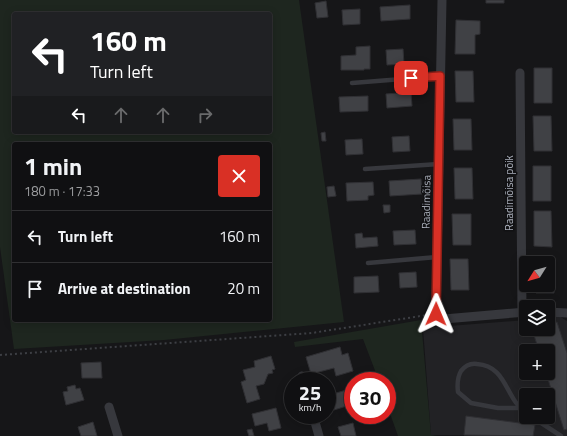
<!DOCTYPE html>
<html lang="en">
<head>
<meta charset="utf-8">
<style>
	body { margin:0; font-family:"Titillium Web",sans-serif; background:#1e1e20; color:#f1f3f6; height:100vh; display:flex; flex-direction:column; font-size:15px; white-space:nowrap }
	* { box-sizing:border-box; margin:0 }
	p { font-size:13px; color:#9c9d9f }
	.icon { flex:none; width:22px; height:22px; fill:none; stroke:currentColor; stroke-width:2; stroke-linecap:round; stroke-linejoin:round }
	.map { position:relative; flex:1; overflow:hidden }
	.panel { position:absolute; left:12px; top:142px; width:260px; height:180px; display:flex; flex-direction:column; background:#101012; border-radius:4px; box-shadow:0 2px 10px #0003,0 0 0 1px #303032 }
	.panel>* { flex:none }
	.top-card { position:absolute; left:12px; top:12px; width:260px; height:122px; border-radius:4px; box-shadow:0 2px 10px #0003,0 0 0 1px #303032; background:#202124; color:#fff; overflow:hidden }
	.needle { width:26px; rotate:233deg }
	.tools { position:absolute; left:519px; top:256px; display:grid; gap:8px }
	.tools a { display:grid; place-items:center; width:36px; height:36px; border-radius:4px; background:#101012; box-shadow:0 2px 10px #0003,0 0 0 1px #303032; font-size:20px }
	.speed { position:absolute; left:284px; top:372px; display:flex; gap:8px; font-size:20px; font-weight:700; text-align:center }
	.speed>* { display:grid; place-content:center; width:52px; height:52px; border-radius:50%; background:#101012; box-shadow:0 2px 10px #0003,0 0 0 1px #303032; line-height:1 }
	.speed small { font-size:10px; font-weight:400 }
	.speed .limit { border:6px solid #d22; background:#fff; color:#111 }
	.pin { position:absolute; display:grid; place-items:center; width:34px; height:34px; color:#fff; margin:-17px; border-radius:8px; box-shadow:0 2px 6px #0006 }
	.me { position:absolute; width:44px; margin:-22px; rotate:1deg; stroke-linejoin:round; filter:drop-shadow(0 0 3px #0008) }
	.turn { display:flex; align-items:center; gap:14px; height:84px; padding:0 12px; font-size:18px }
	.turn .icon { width:52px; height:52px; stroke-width:2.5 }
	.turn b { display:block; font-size:28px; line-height:34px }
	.lanes { display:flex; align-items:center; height:38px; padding:0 12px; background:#0003; justify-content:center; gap:20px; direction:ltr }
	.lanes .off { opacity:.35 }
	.round { display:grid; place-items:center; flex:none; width:42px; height:42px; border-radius:4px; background:#1e1e20 }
	.summary { display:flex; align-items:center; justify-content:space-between; height:68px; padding:0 12px }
	h1 { font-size:24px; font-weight:700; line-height:30px }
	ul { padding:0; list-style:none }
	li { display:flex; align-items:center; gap:12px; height:52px; padding:0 12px; border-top:1px solid #303032 }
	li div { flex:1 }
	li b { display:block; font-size:15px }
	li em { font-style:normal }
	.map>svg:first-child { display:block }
	.built { fill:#222225; fill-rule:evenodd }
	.green { fill:#1e261f; fill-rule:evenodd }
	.building { fill:#404145; stroke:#303034 }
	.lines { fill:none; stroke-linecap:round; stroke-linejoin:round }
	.path { stroke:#3d3f44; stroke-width:2; stroke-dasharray:2 3; stroke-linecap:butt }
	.lane { stroke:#37383d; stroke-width:4.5 }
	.street { stroke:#37383d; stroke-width:9 }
	.route-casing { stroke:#8d1f18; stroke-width:10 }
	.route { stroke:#d93025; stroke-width:7 }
	.labels { text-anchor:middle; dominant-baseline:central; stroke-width:3; stroke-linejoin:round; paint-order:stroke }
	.street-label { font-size:11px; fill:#a8adb8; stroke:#111113 }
</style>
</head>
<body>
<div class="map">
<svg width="567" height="436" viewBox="0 0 567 436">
	<rect width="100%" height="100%" fill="#161618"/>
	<path class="built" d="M559,316L567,321V436L431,435L423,328L526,320V329H548V317ZM526,351H548V373H526ZM526,395H548V417H526Z"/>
	<path class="green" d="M0,0H299L344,322L164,340L14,349L0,247ZM14,14H270V132H14ZM14,144H270V320H14Z
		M421,320L431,435L437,436H398L387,405V381H379L363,339L295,347L294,342Z"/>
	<path class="building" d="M486,0H504V3H486Z
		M326,1L328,17L317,18L315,3Z
		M410,5V19L381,21L380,7Z
		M360,9V24L343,25L342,10Z
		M456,20L480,21V34L475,35V54H455Z
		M370,46V69H364V70H341V56L356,55V47Z
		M403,49L404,64L387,65L386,50Z
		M534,68H552V103H534Z
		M455,71H473L474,102H456Z
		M411,92L412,106L387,108L386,94Z
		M368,96V111L340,112L339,97Z
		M533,116H551L552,151H534Z
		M453,119H471L472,150H454Z
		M325,132L326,141H322L321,133Z
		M409,136L410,151L393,152L392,137Z
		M362,139L363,154L346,155L345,140Z
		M533,166H551V201H533Z
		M454,168H472L473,199H455Z
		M421,179L422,194L390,196L389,181Z
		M373,182L374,195L368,196V200L347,201L346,183Z
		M334,186L336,196L328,197L327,187Z
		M383,205H390V212L384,213Z
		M534,211H551L552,247L534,246Z
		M452,214H471V245H453Z
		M415,230L416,244L394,245L393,231Z
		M362,233L363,238L377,237L378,246L356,248L355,234Z
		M536,257H554V293H536V285H548V263H536Z
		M450,259H468L469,290H451Z
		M416,272L417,287L400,288L399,273Z
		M378,276L379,292L354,293V277Z
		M557,322L567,353V429L564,430L546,373H548V351H539L532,329H548V325Z
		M340,347L342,355L348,353L353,371L336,376L334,368L311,374L306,357Z
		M271,356L275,369L272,370L273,373L268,374L264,384L256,386L260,399L247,403L241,382L246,380L243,370L255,367L254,361Z
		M101,362L102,378H82L81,363Z
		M75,385L76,389L80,388L84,400L66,405L63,392L68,391L67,387Z
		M353,388V404L334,410L332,402L336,401L333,394Z
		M276,408L281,428L269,431L267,423L255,426L252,414Z
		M466,416L535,425L533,436L464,435Z
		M93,422L97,436H81L78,427Z
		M353,423L356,436H341L338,427Z
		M252,429L254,436H249L247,430Z"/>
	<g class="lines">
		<path class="path" d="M0,355L312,333L427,315"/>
		<path class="lane" d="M352,83L440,76
			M365,169L439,164
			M368,263L437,257
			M519,408H498L471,403L458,392C457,384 457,378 461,371C465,366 471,363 477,364C507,366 505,398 526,413
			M532,417L561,436"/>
		<path class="street" d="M442,0L436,314L444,319L526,312
			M520,73L522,312
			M548,312L567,313
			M302,376L303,381
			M109,407L118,436
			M313,415L319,436"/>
	</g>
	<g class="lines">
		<g class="route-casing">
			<path id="route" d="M411,78L440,76L436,314"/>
		</g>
		<use href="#route" class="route"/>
	</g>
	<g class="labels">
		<g class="street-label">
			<text transform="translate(509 193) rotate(-90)">Raadimõisa põik</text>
			<text transform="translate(426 202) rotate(-89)">Raadimõisa</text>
		</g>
	</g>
</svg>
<div class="tools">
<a><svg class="needle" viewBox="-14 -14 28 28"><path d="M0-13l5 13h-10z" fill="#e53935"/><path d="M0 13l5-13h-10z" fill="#9c9d9f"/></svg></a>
<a><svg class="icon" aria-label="layers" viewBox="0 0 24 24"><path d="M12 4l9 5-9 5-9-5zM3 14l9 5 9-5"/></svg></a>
<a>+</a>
<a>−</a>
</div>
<div class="speed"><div>25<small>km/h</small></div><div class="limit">30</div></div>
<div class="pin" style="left:411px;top:78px;background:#d93025"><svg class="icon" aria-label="arrive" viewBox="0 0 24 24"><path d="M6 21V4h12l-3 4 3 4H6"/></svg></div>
<svg class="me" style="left:436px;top:314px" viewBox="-20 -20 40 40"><path d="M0-17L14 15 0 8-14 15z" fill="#d93025" stroke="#fff" stroke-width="4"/></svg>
<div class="top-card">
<div class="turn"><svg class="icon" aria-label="left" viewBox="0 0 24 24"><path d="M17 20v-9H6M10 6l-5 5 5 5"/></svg><div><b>160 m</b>Turn left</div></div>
<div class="lanes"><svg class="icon" aria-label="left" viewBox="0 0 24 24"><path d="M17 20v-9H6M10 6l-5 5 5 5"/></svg><svg class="icon off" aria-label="ahead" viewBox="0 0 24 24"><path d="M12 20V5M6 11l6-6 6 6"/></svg><svg class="icon off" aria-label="ahead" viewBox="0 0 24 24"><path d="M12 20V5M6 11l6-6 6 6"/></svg><svg class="icon off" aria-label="right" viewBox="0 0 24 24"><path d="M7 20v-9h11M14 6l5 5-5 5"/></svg></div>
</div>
<section class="panel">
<div class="summary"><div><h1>1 min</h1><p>180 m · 17:33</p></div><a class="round" style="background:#d93025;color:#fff"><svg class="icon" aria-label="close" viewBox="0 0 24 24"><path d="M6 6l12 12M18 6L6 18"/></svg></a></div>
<ul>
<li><svg class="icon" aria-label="left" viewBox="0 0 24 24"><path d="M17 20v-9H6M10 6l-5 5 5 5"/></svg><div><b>Turn left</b></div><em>160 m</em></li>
<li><svg class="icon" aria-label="arrive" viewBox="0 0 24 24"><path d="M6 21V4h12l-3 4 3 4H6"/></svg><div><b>Arrive at destination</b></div><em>20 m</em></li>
</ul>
</section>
</div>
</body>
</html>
